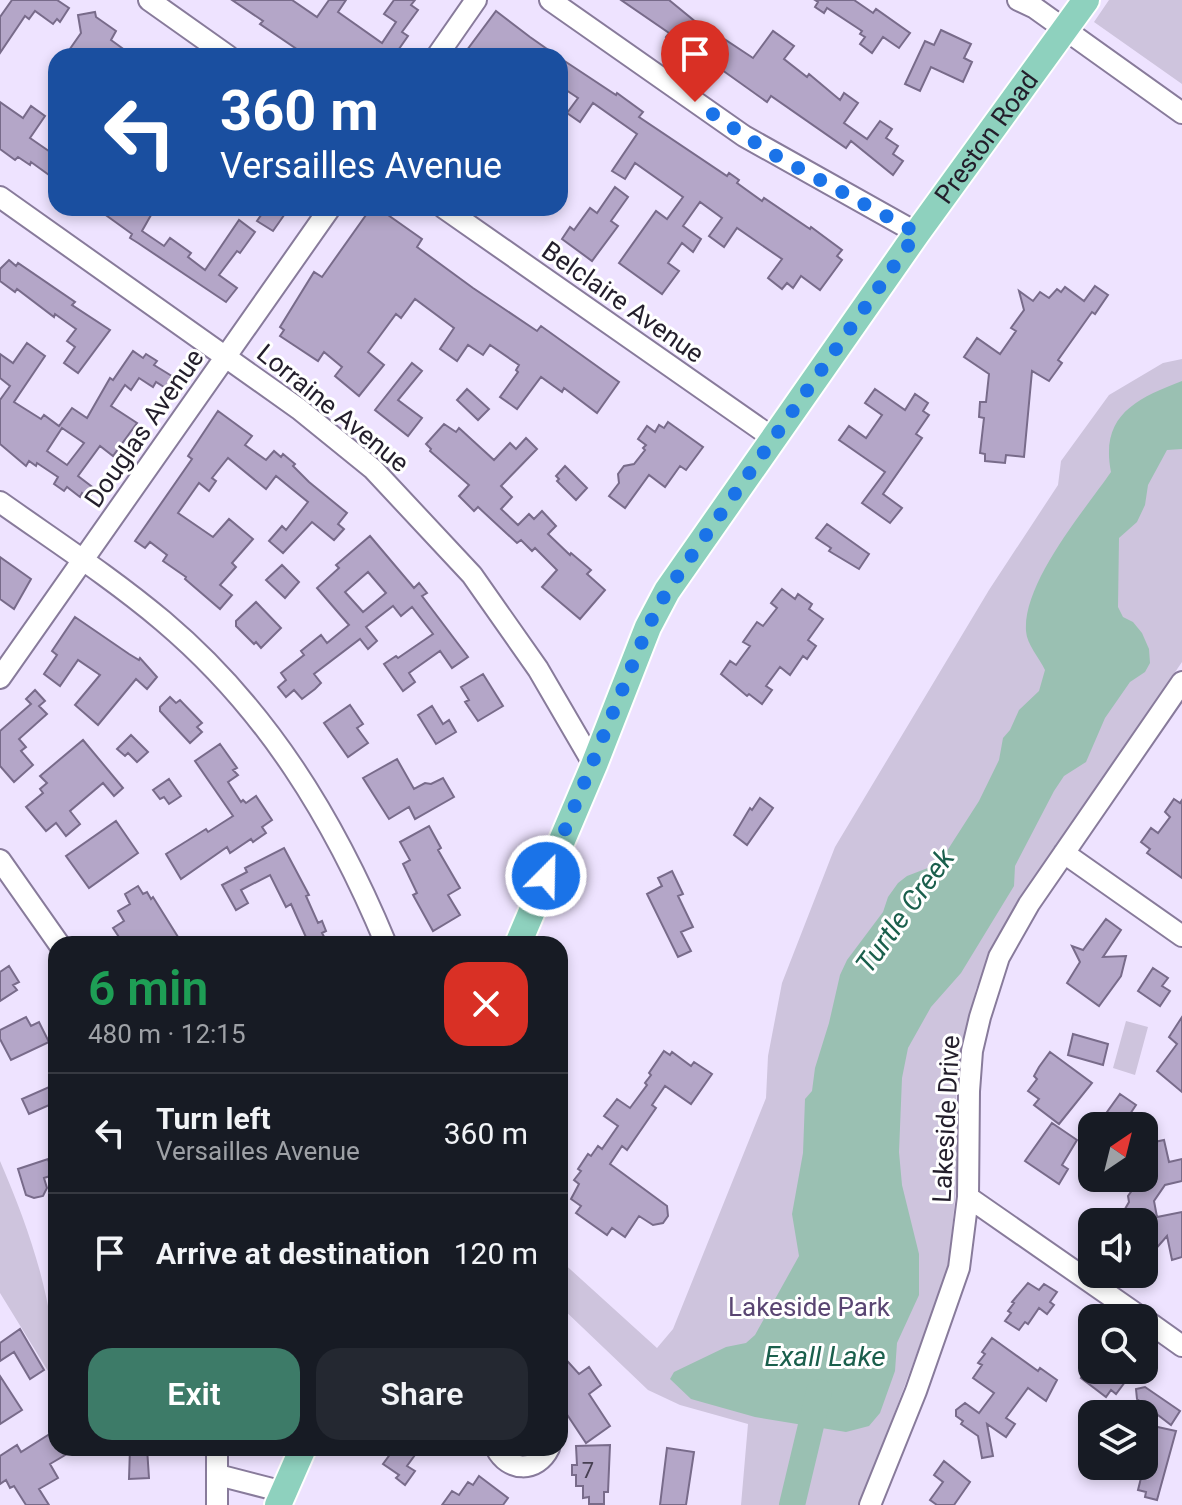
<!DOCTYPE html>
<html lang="en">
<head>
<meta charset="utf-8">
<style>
	body { margin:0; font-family:Roboto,sans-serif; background:#242831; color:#f1f3f6; height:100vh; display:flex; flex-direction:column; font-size:30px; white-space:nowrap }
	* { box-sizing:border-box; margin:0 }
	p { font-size:26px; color:#9ea1a6 }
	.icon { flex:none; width:44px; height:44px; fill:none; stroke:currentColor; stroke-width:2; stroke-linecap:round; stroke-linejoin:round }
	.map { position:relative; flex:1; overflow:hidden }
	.sheet { position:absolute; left:48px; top:936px; width:520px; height:520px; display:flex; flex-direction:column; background:#171b24; border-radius:24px; box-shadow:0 4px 12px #0003 }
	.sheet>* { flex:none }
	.top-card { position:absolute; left:48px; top:48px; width:520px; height:168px; border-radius:24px; box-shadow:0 4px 12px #0003; background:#1a4fa0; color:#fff; overflow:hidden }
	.needle { width:52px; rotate:35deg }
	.buttons { position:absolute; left:1078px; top:1112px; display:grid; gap:16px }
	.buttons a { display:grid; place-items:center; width:80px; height:80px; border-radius:16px; background:#171b24; box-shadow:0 4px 12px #0003; font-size:40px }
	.pin { position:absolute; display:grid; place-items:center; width:68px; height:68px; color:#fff; margin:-82px -34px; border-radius:50% 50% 50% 0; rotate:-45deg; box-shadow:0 0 8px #0007 }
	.pin .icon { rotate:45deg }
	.me { position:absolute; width:88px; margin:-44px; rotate:23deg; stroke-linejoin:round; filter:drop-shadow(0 0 6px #0008) }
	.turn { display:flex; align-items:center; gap:28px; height:168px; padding:0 40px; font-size:36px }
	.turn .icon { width:104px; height:104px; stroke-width:2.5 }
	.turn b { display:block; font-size:56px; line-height:68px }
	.round { display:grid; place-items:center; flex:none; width:84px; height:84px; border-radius:24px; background:#242831 }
	.summary { display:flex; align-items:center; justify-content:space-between; height:136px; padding:0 40px }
	h1 { font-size:48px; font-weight:600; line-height:60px; color:#1e9e55 }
	.action { display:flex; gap:16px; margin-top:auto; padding:16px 40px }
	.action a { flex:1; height:92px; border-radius:24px; background:#3d7b68; color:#fff; font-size:32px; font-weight:600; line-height:92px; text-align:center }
	.action a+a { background:#242831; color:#f1f3f6 }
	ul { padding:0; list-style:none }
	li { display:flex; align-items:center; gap:24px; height:120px; padding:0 40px; border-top:2px solid #363941 }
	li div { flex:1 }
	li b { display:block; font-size:30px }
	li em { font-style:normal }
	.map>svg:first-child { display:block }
	.green { fill:#cec4dd }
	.water { fill:#9ac0b2 }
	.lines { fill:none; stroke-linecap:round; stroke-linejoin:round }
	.river { stroke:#9ac0b2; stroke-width:26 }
	.building { fill:#b4a6c8; stroke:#786b8a; stroke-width:2; fill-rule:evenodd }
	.minor-casing { stroke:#887b9b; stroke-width:24 }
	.major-casing { stroke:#fff; stroke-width:30 }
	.minor { stroke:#fff; stroke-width:20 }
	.major { stroke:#8ed1be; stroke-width:26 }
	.route { stroke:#1a73e8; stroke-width:14; stroke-dasharray:0 25.2 }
	.labels { text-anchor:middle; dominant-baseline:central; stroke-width:6; stroke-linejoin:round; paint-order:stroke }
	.number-label { font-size:22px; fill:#474052 }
	.street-label { font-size:26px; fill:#231e2b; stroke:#fff }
	.park-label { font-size:26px; fill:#594572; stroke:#fff }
	.water-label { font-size:28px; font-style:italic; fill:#1a5f4c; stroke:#fff }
</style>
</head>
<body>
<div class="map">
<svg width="1182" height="1505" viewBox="0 0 1182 1505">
	<rect width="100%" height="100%" fill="#eee3ff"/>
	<path class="green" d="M1109,0H1182V84L1094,22Z
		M1182,359V662L1012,911L976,989L957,1080L955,1117L959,1160L948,1270L860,1505H741L748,1424L680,1405L648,1390L560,1306V1260L657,1348L673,1329L766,1098L768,1056L782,983L835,847L989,590L1058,485L1061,461L1109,395L1163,363Z
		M1126,1021L1148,1027L1135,1075L1113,1068Z
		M0,1161C31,1233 56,1306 56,1384L0,1293Z"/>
	<path class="water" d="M1182,381V449L1167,450L1148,485L1145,505L1137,522L1119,538L1118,607L1123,617L1133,622L1142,633L1149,649L1150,663L1145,672L1130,682L1105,718L1086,762L1064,776L1054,791L1015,866L1014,886L961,973L931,1007L908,1048L902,1078L899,1152L902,1185L919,1254V1295L897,1343L895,1371L880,1413L869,1426L846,1432L755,1417L691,1399L670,1379L674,1372L726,1347L746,1343L755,1335L799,1256L792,1214L803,1153L805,1099L812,1091L815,1068L829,1023L840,975L847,960L883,912L888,897L898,883L907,876L933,866L945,854L979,801L999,760L1003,738L1010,730L1019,710L1039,691L1045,670C1039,657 1027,645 1026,631C1023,582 1084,511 1111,472C1100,416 1135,399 1182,381Z"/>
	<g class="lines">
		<path class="river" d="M792,1505L819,1392"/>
	</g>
	<path class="building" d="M12,0H57L69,8L60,22L57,19L53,24L35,11L29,19L25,16L0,53V17Z
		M232,0H292L317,17L329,0H346L338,12L382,43L396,22L384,14L394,0H415L411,5L418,10L402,32L408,36L394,56H307L260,24L263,21Z
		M621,0H669L713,36L715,33L753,58L773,31L794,46L784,59L807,77L809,74L840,100L844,93L858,103L844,123L867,139L880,121L892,129L886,138L898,146L893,154L903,161L893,175L851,141L846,148L771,96L767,102L701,55L702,53L678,39L675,43L666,37L669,33Z
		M815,0H854L873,13L876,9L910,33L899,48L883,37L872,53L860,44L865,37L860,34L862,31L827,8L824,13L815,7L818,2Z
		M496,11L530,37L557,56H476L467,50Z
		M95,12L96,17L116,31L111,40L133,56H65L81,33L78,15Z
		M941,30L971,44L964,58L972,62L963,82L931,67L920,91L905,84L925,41L934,45Z
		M560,58L616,95L617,93L643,112L639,117L727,176L729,173L739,180L737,183L762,201L764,198L810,229L811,227L842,250L837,256L842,260L820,290L801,276L793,288L787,283L782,289L768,278L782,259L737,228L724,247L709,236L722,218L700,202L683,226L701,239L693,252L682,243L668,263L679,271L662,294L619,263L656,211L667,219L683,197L635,163L625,179L612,171L637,134L593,103L580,122L567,113L578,98L560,86Z
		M0,102L23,118L31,106L45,116L30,138L56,156V180L31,162L30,165L18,157L15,160L0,149Z
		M615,187L628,197L611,221L618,226L592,261L562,239L570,227L574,230L590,208L597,213Z
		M96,208H155L142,231L164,246L170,238L191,253L188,257L205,270L239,220L255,232L240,253L237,251L219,275L237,288L226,302L138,243L130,238L132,234Z
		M266,208H289L273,231L257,221Z
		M371,208H378L422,239L417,247L473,288L537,331L541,326L619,382L597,413L564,388L562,392L541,377L517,409L500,397L518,372L516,370L519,365L490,345L483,355L468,345L457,361L440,349L454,328L415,299L401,318L396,314L368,352L384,365L359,396L335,376L342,367L324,352L318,361L280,336L284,330L280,327L314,272L322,277Z
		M9,260L16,266L18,263L75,302L72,305L110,330L78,373L64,363L75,347L67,341L76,329L55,314L54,317L17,289L15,292L0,281V269Z
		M1095,286L1108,295L1095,314L1092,312L1058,360L1062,363L1049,381L1032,371L1024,457L1006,455L1005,463L985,461V454L980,453L984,418L979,417L980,402H986L989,374L964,357L977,338L1000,354L1016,331L1011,328L1024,310L1019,291L1033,301L1040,292L1049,298L1057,289L1061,292L1065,287L1084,301Z
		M27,343L45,356L14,402L41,419L44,415L59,426L72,408L87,418L110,378L113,380L133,351L143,358L146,354L157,361L154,365L175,378L167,389L156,382L153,387L139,378L131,390L125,385L111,406L137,423L113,456L100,446L78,476L95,489L89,498L82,493L80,497L67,487L64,491L54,484L58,477L37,463L36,466L29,461L26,466L0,444V400L10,386L0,378V354L13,363ZM62,428L84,443L67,465L47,451Z
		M412,363L422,371L398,400L422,418L408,436L375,410Z
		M467,389L489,409L478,420L457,400Z
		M875,389L905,410L915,394L928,403L923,411L929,415L916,434L922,438L883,494L902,508L890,523L862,503L885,472L839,440L849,426L866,438L882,415L865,403Z
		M218,411L252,436L245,445L266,460L274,451L281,457L283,454L295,464L293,466L309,482L347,513L338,524L344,529L334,540L312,522L283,553L269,541L282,526L286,530L308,502L276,476L266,489L228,458L212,478L216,481L209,491L199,483L178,513L213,537L229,519L253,539L232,563L236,567L220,585L232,595L220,609L185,579L186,577L163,561L167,555L150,542L145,548L135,541L192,459L188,456Z
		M668,422L703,447L686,470L680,466L665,487L649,475L625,508L609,496L619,483L618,474L624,466L634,464L645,450L643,448L646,445L638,439L647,426L655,432L659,425L664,428Z
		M444,424L456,432L459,428L494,460L510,443L516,449L526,438L537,449L501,486L512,497L501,509L518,525L529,514L534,519L542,511L556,526L548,534L570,555L571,553L591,570L587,574L605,590L580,619L542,587L557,570L535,548L532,551L521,540L517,543L478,507L474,511L459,496L469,485L430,451L431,449L426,444Z
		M565,466L587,488L576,500L557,481L559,479L556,476Z
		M827,524L869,554L859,569L829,551L831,548L816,538Z
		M370,536L414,588L419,583L427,593L422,596L468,657L452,668L440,651L409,673L415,682L403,691L384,664L396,656L398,658L433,634L412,607L401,616L393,606L366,627L377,641L368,649L360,639L314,674L321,683L315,689L302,699L294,690L286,697L278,687L286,680L281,673L304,655L301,651L321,635L327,643L349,625L317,588L339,568L336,565ZM368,572L386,593L363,612L345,592Z
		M0,557L31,579L14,609L0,599Z
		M282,565L299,582L285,598L266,580Z
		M782,589L795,599L798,594L812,604L809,609L823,619L808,640L816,646L807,659L803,656L790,675L780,667L766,686L772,690L762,704L749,694L747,696L721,674L730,661L736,665L750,646L743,642L757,622L763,626L777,608L771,603Z
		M256,602L281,628L261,648L256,642L254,644L236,626V621Z
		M75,617L129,654L139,660L140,658L157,677L147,689L136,679L98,725L75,705L100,675L78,660L60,686L44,674L57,655L52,651Z
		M483,674L503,706L478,721L465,702L469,700L461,687Z
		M35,690L45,701L39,706L47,714L19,739L26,747L21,751L33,765L14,782L0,766V731L31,704L26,699Z
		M170,697L176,703L180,700L202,723L197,727L202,732L190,743L160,711V707Z
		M350,705L363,724L357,728L368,743L348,757L324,723Z
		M432,706L443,724L449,720L456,732L436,744L418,715Z
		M131,735L148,752L137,762L128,753L125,756L117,749Z
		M83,740L123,788L114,796L103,783L70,811L80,824L66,836L56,823L46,831L26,807L43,793L40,789L47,783L40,776Z
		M220,744L237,768L233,770L238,775L228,782L241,802L243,800L246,803L256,796L272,820L262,827L266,833L253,842L251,839L230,853L227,847L181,879L166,854L206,829L208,832L233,816L195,761Z
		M397,759L414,789L425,783L431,784L443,778L454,797L415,819L409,807L389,819L363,778Z
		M169,779L181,796L169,804L164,797L160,799L153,790Z
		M760,798L773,808L747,845L734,835L750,808L752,810Z
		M1174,799L1180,803L1182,800V878L1147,853L1150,849L1141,842L1151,828L1158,833L1170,817L1165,812Z
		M116,821L138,853L89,888L66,856Z
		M429,826L441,848L438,850L460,888L448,895L460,915L433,931L413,895L417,893L403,864L410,860L400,842Z
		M284,848L309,895L306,896L318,923L322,921L326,931L322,933L328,944H309L291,904L286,907L270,875L241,890L248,903L236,910L222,885L247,872L245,868Z
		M672,871L683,894L678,896L693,927L681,932L691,951L678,957L647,894L662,886L658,878Z
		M138,886L143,894L147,892L151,899L153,897L178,937L167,944H128L124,938L121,940L113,928L124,921L118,911L130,904L125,894Z
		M1106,919L1121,930L1103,957L1126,956L1121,976L1099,1006L1067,983L1080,962L1072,946L1083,950Z
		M9,966L19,982L13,985L17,990L0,1001V972Z
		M1153,968L1168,978L1162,986L1170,991L1160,1006L1138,991Z
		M26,1017L31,1026L39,1022L49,1042L11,1060L0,1039V1030Z
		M1182,1017V1092L1157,1071L1177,1044L1169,1037Z
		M1073,1034L1108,1044L1103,1065L1068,1055Z
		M664,1051L670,1055L672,1052L691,1066L694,1062L712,1074L691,1104L665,1086L652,1105L656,1108L627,1150L622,1146L610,1164L667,1206L668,1216L663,1223L653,1225L639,1216L625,1237L612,1228L607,1235L576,1213L581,1206L571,1199L579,1184L574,1180L581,1171L578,1169L588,1154L591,1156L598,1146L602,1149L618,1126L604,1116L617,1099L630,1108L647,1085L645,1083L651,1075L649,1073Z
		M1050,1052L1092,1083L1059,1124L1034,1105L1039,1099L1028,1091L1037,1079L1034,1076L1039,1067Z
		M56,1084V1102L29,1114L22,1099Z
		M1120,1094L1136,1105L1122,1126H1097Z
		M1052,1123L1077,1140L1062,1165L1068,1169L1059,1184L1025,1161Z
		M1164,1140L1169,1162L1182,1159V1181L1165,1185L1154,1201L1157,1217L1182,1212V1257L1172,1260L1167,1236L1154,1251L1144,1244V1222H1135L1127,1217L1125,1209L1129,1202L1128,1196L1141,1178H1144L1150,1165L1145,1144Z
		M48,1159L53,1175L44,1178L47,1188L43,1196L34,1198L26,1195L18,1169Z
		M1028,1283L1039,1290L1044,1284L1057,1292L1050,1302L1054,1305L1047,1314L1039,1308L1028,1324L1025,1322L1019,1330L1005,1321L1011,1313L1008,1311L1014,1303L1012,1302Z
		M20,1329L44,1370L30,1379L14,1352L0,1361V1343Z
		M992,1338L1038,1371L1040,1368L1057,1380L1046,1401L1028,1388L1006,1418L1015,1424L1006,1437L987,1424L993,1456L982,1458L978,1436L961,1424L963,1421L956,1416V1410L965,1403L979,1413L994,1393L973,1378L982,1365L978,1363L985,1354L982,1352Z
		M560,1353L579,1374L589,1367L601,1385L589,1394L610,1426L586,1443L560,1404Z
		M1087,1370H1118L1128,1378L1116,1394L1111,1390L1106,1397L1081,1378Z
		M0,1376L22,1410L0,1424Z
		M1145,1387L1180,1411L1171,1425L1137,1399L1136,1389Z
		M1144,1424L1176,1431L1157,1500L1145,1497L1146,1492L1138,1490L1144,1466Z
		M56,1430V1448H77L50,1464L58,1478L39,1489L49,1505H26L14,1486L10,1488L6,1480L0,1484V1456L17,1445L21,1452Z
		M610,1445L608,1492H604V1504H589V1497L583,1498V1486H576V1475H572V1465H577L576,1446Z
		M130,1448H147L149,1478L129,1479Z
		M402,1448H420L407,1466L415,1471L405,1485L396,1478L399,1475L383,1464L394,1449L399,1453Z
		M667,1448L694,1452L686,1505H660Z
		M944,1461L970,1482L954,1505H937L930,1500L943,1482L934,1475Z
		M479,1476L508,1498L503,1505H442L452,1491L459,1495L468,1482L473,1485Z"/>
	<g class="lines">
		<g class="minor-casing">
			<path id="minor" d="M149,0L228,56
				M550,0L744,136L917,233
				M1018,0L1035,8L1182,113
				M437,56L476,0
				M0,197L299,409L373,469L472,575L538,669L594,765
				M444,208L773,438
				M0,502C55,541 112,578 163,621C267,709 334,819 386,944
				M0,678L330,208
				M1064,853L1182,936
				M0,860L59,944
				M968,1197L1142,1318
				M1144,1319L1182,1346
				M217,1448V1505
				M496,1448C508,1472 537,1473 549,1448
				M218,1475L284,1492
				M870,1505L916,1391L959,1268L968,1197L969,1091L972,1051L980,1017L999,957L1029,904L1182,682"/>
		</g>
		<g class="major-casing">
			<g id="major">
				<path id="s1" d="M518,944L594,765L648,627L667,591L917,233L1086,0"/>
				<path d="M278,1505L303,1448"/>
			</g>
		</g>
		<use href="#minor" class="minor"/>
		<use href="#major" class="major"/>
	</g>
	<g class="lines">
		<path class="route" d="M546,876L648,627L667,591L917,233L769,152L695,102"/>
	</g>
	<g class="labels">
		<g class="number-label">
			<text x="588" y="1470">7</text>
		</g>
		<g class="street-label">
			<text stroke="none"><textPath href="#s1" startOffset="938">Preston Road</textPath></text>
			<text transform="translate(623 302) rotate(35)">Belclaire Avenue</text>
			<text transform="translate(333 408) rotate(39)">Lorraine Avenue</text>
			<text transform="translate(144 428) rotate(-55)">Douglas Avenue</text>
			<text transform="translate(946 1119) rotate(-87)">Lakeside Drive</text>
		</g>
		<g class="park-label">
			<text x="809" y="1307">Lakeside Park</text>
		</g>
		<g class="water-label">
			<text transform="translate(905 911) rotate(-54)">Turtle Creek</text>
			<text x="825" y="1356">Exall Lake</text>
		</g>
	</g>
</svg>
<div class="buttons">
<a><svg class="needle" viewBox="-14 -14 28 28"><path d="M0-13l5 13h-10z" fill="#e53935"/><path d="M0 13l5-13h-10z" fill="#9ea1a6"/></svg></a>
<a><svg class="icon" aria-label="sound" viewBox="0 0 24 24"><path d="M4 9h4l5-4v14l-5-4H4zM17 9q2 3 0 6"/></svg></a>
<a><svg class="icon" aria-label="search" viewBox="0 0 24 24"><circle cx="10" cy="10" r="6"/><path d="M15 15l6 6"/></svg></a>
<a><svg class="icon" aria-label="layers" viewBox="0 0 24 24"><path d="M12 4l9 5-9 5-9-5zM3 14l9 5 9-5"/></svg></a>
</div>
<div class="pin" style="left:695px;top:102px;background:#d93025"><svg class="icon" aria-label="arrive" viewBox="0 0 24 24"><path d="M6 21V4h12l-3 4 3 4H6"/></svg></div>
<svg class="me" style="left:546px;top:876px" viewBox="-20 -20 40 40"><circle r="17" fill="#1a73e8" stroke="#fff" stroke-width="3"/><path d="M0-11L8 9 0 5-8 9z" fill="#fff"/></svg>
<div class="top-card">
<div class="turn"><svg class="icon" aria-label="left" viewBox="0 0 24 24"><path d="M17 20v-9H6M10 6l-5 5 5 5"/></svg><div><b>360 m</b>Versailles Avenue</div></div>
</div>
<section class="sheet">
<div class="summary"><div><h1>6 min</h1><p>480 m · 12:15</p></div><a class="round" style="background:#d93025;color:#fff"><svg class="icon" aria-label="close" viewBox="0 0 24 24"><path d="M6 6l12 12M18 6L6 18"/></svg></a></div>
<ul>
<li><svg class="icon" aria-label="left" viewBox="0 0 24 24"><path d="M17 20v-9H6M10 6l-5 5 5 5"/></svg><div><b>Turn left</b><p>Versailles Avenue</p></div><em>360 m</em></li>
<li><svg class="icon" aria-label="arrive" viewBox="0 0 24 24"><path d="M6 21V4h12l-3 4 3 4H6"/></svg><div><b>Arrive at destination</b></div><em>120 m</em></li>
</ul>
<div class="action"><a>Exit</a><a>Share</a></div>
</section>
</div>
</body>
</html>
